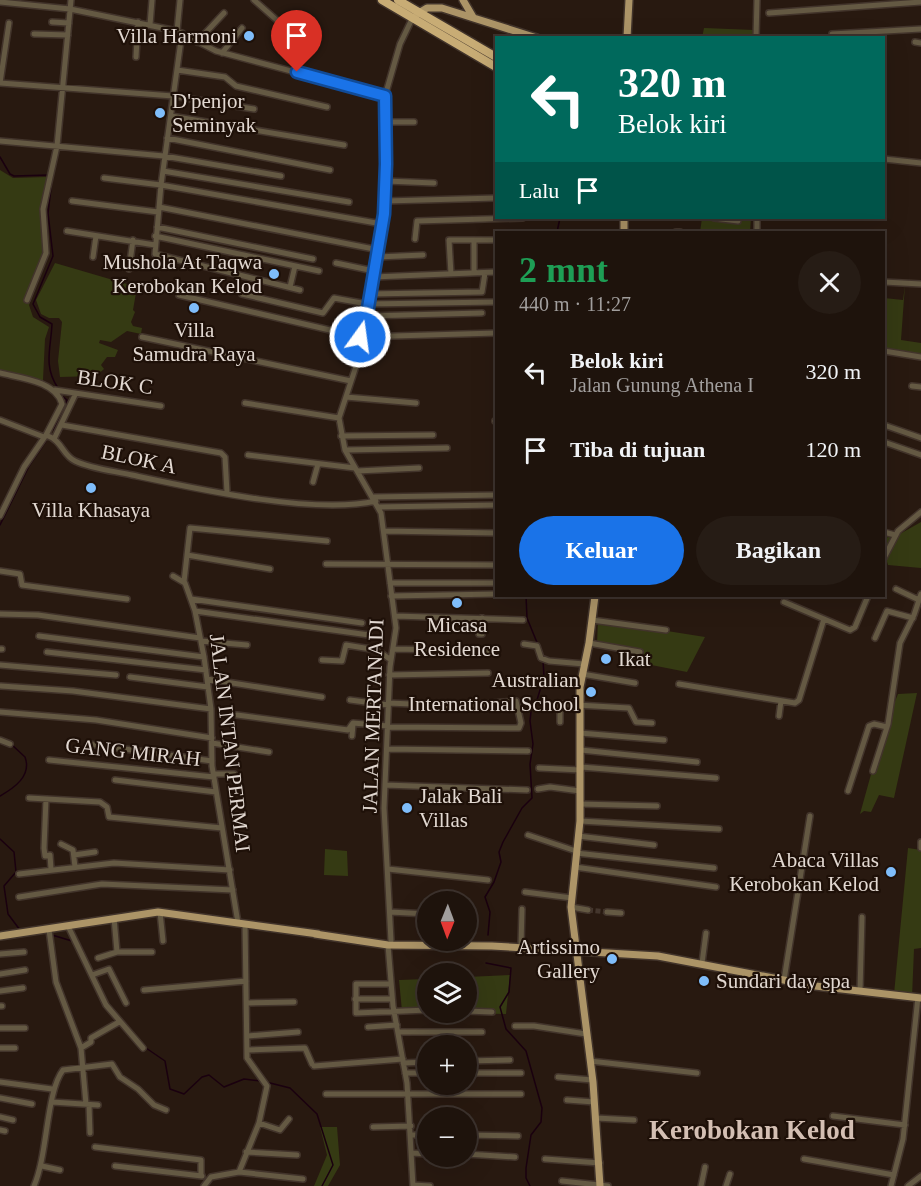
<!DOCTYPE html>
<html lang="id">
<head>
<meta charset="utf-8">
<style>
	body { margin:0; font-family:"Times New Roman",serif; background:#261c15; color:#f1f3f6; height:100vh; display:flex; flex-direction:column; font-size:22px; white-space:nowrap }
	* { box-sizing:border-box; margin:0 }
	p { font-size:20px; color:#a19e9d }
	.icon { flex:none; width:33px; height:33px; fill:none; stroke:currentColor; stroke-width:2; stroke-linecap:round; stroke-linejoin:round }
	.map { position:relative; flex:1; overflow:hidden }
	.details { position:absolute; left:495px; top:231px; width:390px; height:366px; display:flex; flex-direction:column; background:#1e130c; border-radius:0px; box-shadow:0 6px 24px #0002,0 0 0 2px #3c322d }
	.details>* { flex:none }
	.hud { position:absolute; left:495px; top:36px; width:390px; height:183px; border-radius:0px; box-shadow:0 6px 24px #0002,0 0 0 2px #3c322d; background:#00695c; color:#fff; overflow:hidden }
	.needle { width:39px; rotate:181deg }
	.buttons { position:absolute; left:417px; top:891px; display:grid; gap:12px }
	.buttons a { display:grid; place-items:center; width:60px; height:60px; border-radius:50%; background:#1e130c; box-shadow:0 6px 24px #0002,0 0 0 2px #3c322d; font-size:30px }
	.pin { position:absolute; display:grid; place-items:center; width:51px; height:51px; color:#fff; margin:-62px -26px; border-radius:50% 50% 50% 0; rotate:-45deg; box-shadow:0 0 6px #0007 }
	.pin .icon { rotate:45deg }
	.me { position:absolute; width:66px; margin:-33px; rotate:14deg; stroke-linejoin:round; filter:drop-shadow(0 0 4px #0008) }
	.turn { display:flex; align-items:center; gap:21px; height:126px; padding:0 24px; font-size:27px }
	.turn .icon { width:78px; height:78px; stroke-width:2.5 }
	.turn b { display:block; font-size:42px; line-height:51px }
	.then { display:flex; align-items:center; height:57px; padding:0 24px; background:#0003; gap:12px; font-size:22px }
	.round { display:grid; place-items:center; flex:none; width:63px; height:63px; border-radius:32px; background:#261c15 }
	.summary { display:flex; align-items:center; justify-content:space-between; height:102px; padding:0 24px }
	h1 { font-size:36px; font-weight:700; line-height:45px; color:#1e9e55 }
	.action { display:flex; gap:12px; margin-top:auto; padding:12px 24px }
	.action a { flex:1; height:69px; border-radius:36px; background:#1a73e8; color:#fff; font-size:24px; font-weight:700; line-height:69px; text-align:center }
	.action a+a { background:#261c15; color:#f1f3f6 }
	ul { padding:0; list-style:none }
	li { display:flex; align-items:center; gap:18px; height:78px; padding:0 24px }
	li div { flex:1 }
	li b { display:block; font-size:22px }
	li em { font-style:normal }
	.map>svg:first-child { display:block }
	.green { fill:#353a13 }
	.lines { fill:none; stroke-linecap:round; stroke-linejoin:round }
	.stream { stroke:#1a000f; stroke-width:1.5 }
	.minor-tunnel { stroke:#44362d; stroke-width:5; stroke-dasharray:5 2.5; stroke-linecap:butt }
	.minor-casing { stroke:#42342b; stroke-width:8 }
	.major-casing { stroke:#42342b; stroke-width:10 }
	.highway-casing { stroke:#42342b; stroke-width:11 }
	.minor { stroke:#645943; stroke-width:5 }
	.major { stroke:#ac9467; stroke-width:7 }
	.highway { stroke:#c8ac75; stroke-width:8 }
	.route-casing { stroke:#114b97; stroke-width:15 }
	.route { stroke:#1a73e8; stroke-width:10 }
	.poi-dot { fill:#7fbdfa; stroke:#1e1008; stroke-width:2 }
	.labels { text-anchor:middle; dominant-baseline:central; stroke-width:4.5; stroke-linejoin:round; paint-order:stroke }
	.poi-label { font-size:21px; fill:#e2d8d1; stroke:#1e1008; text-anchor:end }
	.street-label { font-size:21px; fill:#e2d8d1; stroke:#1e1008 }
	.district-label { font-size:27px; font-weight:bold; fill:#d4bfb3; stroke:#1e1008 }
</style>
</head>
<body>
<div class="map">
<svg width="921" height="1186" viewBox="0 0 921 1186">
	<rect width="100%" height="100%" fill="#281910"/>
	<path class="green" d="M704,28L754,30V37L702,38Z
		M0,170L13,178L46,177L49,180L46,206L49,254L29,305L33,317L49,327L45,339L43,380L35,381L0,370Z
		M702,218H751L750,232H700Z
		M55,263L137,287L133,310L135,312L131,322L133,326L142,328L141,334L127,331L111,342L100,340L99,343L118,350L115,357H107L101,365L104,369L96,376L60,377L58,361L62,322L59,318H49L41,314L36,300Z
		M905,285L901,340L921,343V360L884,353V298L903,300Z
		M921,522V568L888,565L884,552V538L898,535Z
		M598,620L705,637L687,672L641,663L644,652L597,644Z
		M917,693L894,798L879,795L871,812L864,811L860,814L883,731L898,694Z
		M908,848L921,850V948L914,949L912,997L894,994Z
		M325,849L347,851L348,876L324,875Z
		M510,975L506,1014L453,1013L466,1012L467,977Z
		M427,979V1012L402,1011L399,980Z
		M320,1127H337L340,1165L328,1186H314L327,1155Z"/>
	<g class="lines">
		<path class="stream" d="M0,157L10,174L14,176L49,175
			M52,180L48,213L53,256L33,304L40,317L52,324C51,348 43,366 58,388
			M557,232L560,218
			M53,430L67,400L61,395
			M0,525L29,466L46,441
			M526,596L527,618L538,645
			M0,796C14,788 32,776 25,757L11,744
			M0,839L14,852L16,872L4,886L8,914L20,930
			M52,935L72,941
			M488,935L490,912L485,897L494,882L501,862L499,852L503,842L522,808L532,798L530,764L533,744L530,721L532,702L537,700L544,677L543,660
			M81,946L91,969
			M486,963L511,968L509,992L500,1007L506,1029L526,1051L542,1108L541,1122L531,1135L526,1168V1178L530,1186
			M146,1048L165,1061L170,1089L184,1094L202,1077L209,1075L224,1087L244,1079L261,1081
			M266,1082L290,1088L317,1114L333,1165L322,1186"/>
		<path class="minor-tunnel" d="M588,910L607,912"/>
		<g class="minor-casing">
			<path id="minor" d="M254,0L298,39L300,48L297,72
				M0,2L70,9L177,31L216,51L385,96
				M769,13L921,2
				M52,22L69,23
				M150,25L152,0
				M177,31L180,0
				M182,33L161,185L155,254L300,290
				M34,34L68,35
				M832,34L921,29
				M756,38L757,0
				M197,42L224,13
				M915,42L921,43
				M222,53L242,28
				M136,57L138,22
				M177,70L225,77L236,86L327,107
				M0,83L173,96L254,109
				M0,83L9,23
				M171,116L344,145
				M384,122H414
				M167,138L330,170
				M0,141L164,156L281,176
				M884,159L921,163
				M163,171L349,202
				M104,178L161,185L382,224
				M386,181L434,183
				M72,201L158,212
				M385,201L496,198
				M159,207L379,250
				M714,218L738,221
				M157,227L313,259
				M67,231L155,245
				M676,232H680
				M757,232V218
				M155,236L319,271
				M415,239L417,221L523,218
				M474,241V273
				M93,257L96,236
				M377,257L423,255
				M336,263L374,271
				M129,269L133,240
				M451,274L449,240H496
				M373,277L496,272
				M884,282L921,284
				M290,287L295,266
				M242,294L323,313L334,298L367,304L496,302
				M369,294L482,292L485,273
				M179,295L360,337L496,333
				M27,300L46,253L43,209L57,146L71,0
				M366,316L482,313
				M142,337L351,381
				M884,351L921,357
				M0,373C20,378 56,381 62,404L46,435L24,467L0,516
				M912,386L921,387
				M55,390L161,406
				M346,397L416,403
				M245,403L339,418
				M0,420L44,437
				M495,421H496
				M62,425L221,453L225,457L227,492
				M884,425L921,438
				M46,435C63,441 62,455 75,461C92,469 114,471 132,475C197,489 313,515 376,501
				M341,436L433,435
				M55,437L75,395
				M884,442L921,455
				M345,450L447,448
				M248,455L355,468
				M357,471L419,468
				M313,482L318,464
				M374,497L496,495
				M378,507L496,505
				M384,531L496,533
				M884,532L895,535
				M187,555L270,569
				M884,558L898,531L921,512
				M326,564L496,565
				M0,571L20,574L22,585L127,599
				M173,576L185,583L195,611L204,657L211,709L212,766L238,923
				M184,582L190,528L327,541
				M390,583H496
				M896,589L919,600
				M391,596L496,594
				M191,599L362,623
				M784,602L850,630L855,627L868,596
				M195,611L369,635
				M0,614L38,615L200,638
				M395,616L523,620
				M592,620L666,630
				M479,634H482V618
				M39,636L204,657
				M875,638L887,611L913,618
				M201,641L247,645
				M589,643L640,652
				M524,644L537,646L541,658L549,661L584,664
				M0,649H2
				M394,649L494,651
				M47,652L206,670
				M322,660L342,661L346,645L377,650L391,660
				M0,665L116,675
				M582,674L635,683
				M389,675L488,673
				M130,677L208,687
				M207,679L322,697
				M679,684L795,703L799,700L824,619
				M1,686L73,691L211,709
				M350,700L388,705
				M388,703L458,706L516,701
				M0,712L96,720L212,738
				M237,715L348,730L353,723L388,726
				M779,716L781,701
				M560,722V704L629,708L636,722L652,723
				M388,727L519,728L521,723L516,701
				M580,733L664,740
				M352,736L353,724
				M0,740L10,744
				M212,743L269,752
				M88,744L212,761
				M387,749L528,751
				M581,750L697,762
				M49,760L214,777
				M581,767L716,778
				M539,768L581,770
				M873,771L888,724L900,643L914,615L921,594
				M213,774H234
				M115,780L216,792
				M385,785L527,790
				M538,789L550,787L580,791
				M848,791L869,726L874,724L887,727
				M29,798L100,802L107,807L109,817L222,828
				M46,799L44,848L45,856L50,855L51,869
				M580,804L657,806
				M580,821L719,829
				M528,835L576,851
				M578,836L654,845
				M61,844L73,850L75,867
				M921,848V842
				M576,853L714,868
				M74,855L95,852
				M575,867L716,887
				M388,869L488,880
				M19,874L114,863L230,870
				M525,892L572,898
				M19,897L102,884L233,890
				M571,907L588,910
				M160,912L163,941
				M390,912L428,914
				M607,912L621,913
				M114,918L117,952
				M68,926L106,1005L143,1048
				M49,930L56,982L81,1048L86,1104
				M391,941L384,808L390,667L396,628L381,513L345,450L339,418L361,351L381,237L386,181L385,96L400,44L412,19
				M388,945L393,1006L407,1083L413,1186
				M521,945L522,909
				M0,954L24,952
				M98,958L117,952H152
				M702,963L706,933
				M0,974L25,970
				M92,975L109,969L126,1003
				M784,980L810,816
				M390,984H356V1013L428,1010
				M144,990L246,981
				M0,991L23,988
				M860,991L862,917
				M355,999H392
				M247,1003L294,1002
				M0,1006H2
				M466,1011L492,1012
				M515,1026H534L586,1034
				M368,1027L397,1025
				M0,1028H25
				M398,1032H482
				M248,1036L298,1032
				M0,1048H15
				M81,1048L91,1042V1038L119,1022
				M247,1050L305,1048L312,1064
				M466,1061L510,1060
				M590,1061L697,1073
				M403,1063L428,1062
				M314,1066L403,1059
				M405,1073H428
				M466,1073H521
				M558,1077L592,1080
				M0,1082L52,1089
				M326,1094H521
				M0,1098L32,1104
				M567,1100L594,1102
				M52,1102L98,1105
				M89,1105L90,1133
				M833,1116L905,1125
				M0,1117L13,1120
				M466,1118V1117
				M596,1118L634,1120
				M259,1123L280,1130L289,1119
				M373,1127L411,1126
				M0,1130L5,1131
				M411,1135H428
				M466,1135L518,1136
				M95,1147L201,1160V1176
				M246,1152L297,1155
				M412,1153L428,1154
				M466,1154L515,1157
				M545,1159L600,1163
				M804,1159L894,1175
				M42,1166L60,1170
				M115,1166L202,1176
				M239,1172L303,1179
				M562,1181L608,1186
				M413,1185L430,1186
				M34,1186C48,1154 46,1092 63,1070L112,1064L120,1077L138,1089L154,1105L166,1110
				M204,1186L211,1177L239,1172L259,1123L267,1086L247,1058L245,924
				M701,1186L705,1167
				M726,1186L730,1174
				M891,1186L903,1139L918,997
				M908,1186L921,1176"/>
		</g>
		<g class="major-casing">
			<path id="major" d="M463,0L473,17
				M417,14L427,8H442L537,38
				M627,38L629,0
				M624,232V218
				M595,596L589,643L580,687V821L571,907L593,1082L600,1186
				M315,934L388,945L492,946L658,956L815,986L921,998
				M0,936L158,912L318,934"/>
		</g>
		<g class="highway-casing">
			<path id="highway" d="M382,0L496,67
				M398,0L496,57"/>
		</g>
		<use href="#minor" class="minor"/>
		<use href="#major" class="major"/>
		<use href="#highway" class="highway"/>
	</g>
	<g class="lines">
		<g class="route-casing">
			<path id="route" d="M297,72L385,96L386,164L384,214L363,337H360"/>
		</g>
		<use href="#route" class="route"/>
	</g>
	<g class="poi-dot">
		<circle cx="249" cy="36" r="6"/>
		<circle cx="160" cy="113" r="6"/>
		<circle cx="274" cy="274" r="6"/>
		<circle cx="194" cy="308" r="6"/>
		<circle cx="91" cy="488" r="6"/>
		<circle cx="457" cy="603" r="6"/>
		<circle cx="606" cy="659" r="6"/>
		<circle cx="591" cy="692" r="6"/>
		<circle cx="407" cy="808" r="6"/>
		<circle cx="891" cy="872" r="6"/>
		<circle cx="612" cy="959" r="6"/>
		<circle cx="704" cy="981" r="6"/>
	</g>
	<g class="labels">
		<g class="poi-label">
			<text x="237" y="36">Villa Harmoni</text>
			<text x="172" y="101" text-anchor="start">D'penjor<tspan x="172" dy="24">Seminyak</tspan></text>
			<text x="262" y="262">Mushola At Taqwa<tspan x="262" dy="24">Kerobokan Kelod</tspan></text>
			<text x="194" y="330" text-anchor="middle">Villa<tspan x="194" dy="24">Samudra Raya</tspan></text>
			<text x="91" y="510" text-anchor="middle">Villa Khasaya</text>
			<text x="457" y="625" text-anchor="middle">Micasa<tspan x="457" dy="24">Residence</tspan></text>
			<text x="618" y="659" text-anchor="start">Ikat</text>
			<text x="579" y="680">Australian<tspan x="579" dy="24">International School</tspan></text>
			<text x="419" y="796" text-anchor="start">Jalak Bali<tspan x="419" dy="24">Villas</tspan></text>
			<text x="879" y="860">Abaca Villas<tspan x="879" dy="24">Kerobokan Kelod</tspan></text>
			<text x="600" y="947">Artissimo<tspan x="600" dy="24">Gallery</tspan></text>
			<text x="716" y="981" text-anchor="start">Sundari day spa</text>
		</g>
		<g class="street-label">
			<text transform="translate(115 382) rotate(8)">BLOK C</text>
			<text transform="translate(139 459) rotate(12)">BLOK A</text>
			<text transform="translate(373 716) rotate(-88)">JALAN MERTANADI</text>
			<text transform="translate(230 743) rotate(83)">JALAN INTAN PERMAI</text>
			<text transform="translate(133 752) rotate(6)">GANG MIRAH</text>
		</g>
		<g class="district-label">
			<text x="752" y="1130">Kerobokan Kelod</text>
		</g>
	</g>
</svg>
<div class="buttons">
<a><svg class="needle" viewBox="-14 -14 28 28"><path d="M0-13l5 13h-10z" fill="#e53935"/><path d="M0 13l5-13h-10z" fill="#a19e9d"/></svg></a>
<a><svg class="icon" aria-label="layers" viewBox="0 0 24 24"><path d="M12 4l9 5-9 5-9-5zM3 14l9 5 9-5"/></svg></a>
<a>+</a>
<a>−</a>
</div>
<div class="pin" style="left:297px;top:72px;background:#d93025"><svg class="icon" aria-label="arrive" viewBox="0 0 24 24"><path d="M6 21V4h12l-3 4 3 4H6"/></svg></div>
<svg class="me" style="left:360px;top:337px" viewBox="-20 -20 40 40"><circle r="17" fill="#1a73e8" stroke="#fff" stroke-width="3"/><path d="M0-11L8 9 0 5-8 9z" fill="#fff"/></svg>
<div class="hud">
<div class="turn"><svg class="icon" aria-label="left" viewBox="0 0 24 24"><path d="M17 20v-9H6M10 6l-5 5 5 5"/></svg><div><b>320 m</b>Belok kiri</div></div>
<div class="then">Lalu<svg class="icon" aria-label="arrive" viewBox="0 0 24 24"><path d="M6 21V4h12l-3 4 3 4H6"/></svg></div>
</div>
<section class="details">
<div class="summary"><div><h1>2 mnt</h1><p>440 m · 11:27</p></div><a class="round"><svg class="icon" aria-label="close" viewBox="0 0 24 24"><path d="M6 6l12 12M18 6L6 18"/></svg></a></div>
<ul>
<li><svg class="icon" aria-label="left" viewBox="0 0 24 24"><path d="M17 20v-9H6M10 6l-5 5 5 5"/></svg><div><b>Belok kiri</b><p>Jalan Gunung Athena I</p></div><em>320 m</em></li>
<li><svg class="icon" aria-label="arrive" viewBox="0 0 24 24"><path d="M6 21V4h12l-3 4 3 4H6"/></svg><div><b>Tiba di tujuan</b></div><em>120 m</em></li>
</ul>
<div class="action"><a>Keluar</a><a>Bagikan</a></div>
</section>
</div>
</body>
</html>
